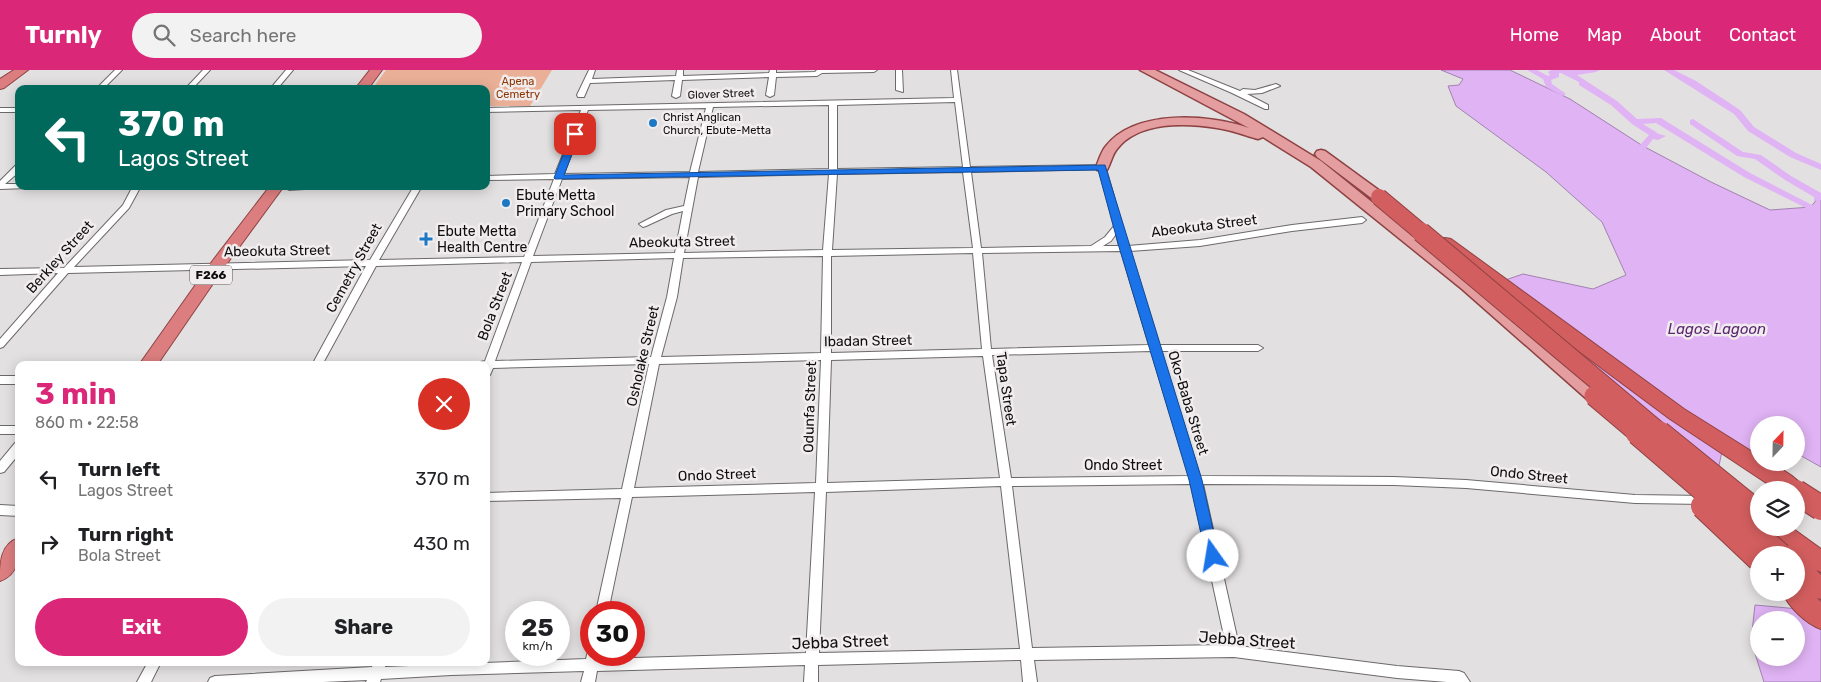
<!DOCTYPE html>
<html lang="en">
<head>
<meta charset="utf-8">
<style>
	body { margin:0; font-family:Rubik,sans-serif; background:#f2f2f2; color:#202124; height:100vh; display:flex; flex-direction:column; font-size:19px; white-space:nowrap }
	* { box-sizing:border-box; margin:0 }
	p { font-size:16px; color:#757577 }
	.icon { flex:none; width:28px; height:28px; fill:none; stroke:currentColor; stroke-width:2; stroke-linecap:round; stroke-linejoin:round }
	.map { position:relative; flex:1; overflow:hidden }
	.panel { position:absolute; left:15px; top:291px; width:475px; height:305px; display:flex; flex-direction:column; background:#fff; border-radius:10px; box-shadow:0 2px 12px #0003 }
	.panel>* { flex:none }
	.hud { position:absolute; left:15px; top:15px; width:475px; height:105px; border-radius:10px; box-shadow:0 2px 12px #0003; background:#00695c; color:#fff; overflow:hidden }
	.needle { width:32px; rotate:22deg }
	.buttons { position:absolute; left:1750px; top:346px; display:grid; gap:10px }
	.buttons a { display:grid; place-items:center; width:55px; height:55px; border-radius:50%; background:#fff; box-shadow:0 2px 12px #0003; font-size:25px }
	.speed { position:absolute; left:505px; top:531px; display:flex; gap:10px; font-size:25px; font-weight:700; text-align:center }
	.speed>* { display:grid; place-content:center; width:65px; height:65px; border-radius:50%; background:#fff; box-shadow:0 2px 12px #0003; line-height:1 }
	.speed small { font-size:12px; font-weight:400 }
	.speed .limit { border:8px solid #d22; background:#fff; color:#111 }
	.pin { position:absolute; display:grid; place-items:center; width:42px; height:42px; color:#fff; margin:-21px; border-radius:10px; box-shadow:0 2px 8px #0006 }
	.me { position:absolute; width:55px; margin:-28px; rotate:347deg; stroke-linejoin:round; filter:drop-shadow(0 0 4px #0008) }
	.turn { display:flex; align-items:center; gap:18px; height:105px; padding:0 20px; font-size:22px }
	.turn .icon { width:65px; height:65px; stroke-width:2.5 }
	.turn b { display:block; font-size:35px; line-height:42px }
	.round { display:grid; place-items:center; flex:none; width:52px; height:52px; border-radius:26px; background:#f2f2f2 }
	.summary { display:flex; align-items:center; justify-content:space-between; height:85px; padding:0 20px }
	h1 { font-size:30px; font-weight:700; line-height:38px; color:#db2777 }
	.primary-button { display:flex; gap:10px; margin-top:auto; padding:10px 20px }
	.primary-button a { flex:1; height:58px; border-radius:30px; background:#db2777; color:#fff; font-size:20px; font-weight:700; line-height:58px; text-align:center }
	.primary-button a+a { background:#f2f2f2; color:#202124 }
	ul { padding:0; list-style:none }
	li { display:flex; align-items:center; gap:15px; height:65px; padding:0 20px }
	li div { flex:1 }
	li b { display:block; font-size:19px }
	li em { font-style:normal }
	header { display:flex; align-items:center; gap:30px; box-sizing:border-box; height:70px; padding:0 25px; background:#db2777; color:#fff }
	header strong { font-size:24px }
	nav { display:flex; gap:28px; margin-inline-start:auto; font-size:18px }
	.search { width:350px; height:45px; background:#f2f2f2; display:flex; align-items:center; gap:12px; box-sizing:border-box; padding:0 18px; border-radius:28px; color:#757577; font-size:19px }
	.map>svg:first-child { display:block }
	.green { fill:#eab097 }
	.water { fill:#e0b3f4; stroke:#a182af; fill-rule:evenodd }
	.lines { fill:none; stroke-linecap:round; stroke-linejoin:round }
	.canal { fill:#e0b3f4; fill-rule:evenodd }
	.minor-casing { stroke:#6c696a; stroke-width:2 }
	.primary-casing { stroke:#8e4243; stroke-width:3 }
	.trunk-casing { stroke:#8e4243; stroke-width:2 }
	.motorway-casing { stroke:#8e4243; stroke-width:2 }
	.minor { fill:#fff; fill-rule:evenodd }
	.primary { fill:#e59e9f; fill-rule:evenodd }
	.trunk { fill:#dc7e7f; fill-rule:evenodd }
	.motorway { fill:#d35e5f; fill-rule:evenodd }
	.motorway-bridge-far2-casing { stroke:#8e4243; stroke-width:18; stroke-linecap:butt }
	.motorway-bridge-far1-casing { stroke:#8e4243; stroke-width:21; stroke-linecap:butt }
	.motorway-bridge-casing { stroke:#8e4243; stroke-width:26; stroke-linecap:butt }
	.motorway-bridge-far2 { stroke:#d35e5f; stroke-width:16 }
	.motorway-bridge-far1 { stroke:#d35e5f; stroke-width:19 }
	.motorway-bridge { stroke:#d35e5f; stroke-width:24 }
	.route { fill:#1a73e8; stroke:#114b97 }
	.poi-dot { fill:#1b78c5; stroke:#f1edee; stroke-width:2 }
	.labels { text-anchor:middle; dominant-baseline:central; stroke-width:5; stroke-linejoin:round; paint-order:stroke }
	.far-park-label { font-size:11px; fill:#8d3500; stroke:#f1edee }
	.far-street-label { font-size:11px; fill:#0f0e0f; stroke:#f1edee }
	.far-poi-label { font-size:11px; fill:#0f0e0f; stroke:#f1edee; text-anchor:start }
	.shield { fill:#f1edee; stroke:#535152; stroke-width:1 }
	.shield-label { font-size:12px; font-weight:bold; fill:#0f0e0f }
	.poi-label { font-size:14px; fill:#0f0e0f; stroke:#f1edee; text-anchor:start }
	.street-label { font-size:14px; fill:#0f0e0f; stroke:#f1edee }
	.water-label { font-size:15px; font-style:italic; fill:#5d2772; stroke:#f1edee }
	.near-street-label { font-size:16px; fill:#0f0e0f; stroke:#f1edee }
</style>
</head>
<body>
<header>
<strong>Turnly</strong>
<div class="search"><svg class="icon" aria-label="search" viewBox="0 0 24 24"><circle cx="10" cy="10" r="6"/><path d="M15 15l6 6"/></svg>Search here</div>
<nav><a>Home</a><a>Map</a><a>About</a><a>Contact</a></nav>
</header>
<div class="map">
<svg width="1821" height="612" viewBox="0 0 1821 612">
	<rect width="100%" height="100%" fill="#e3e0e1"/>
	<path class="green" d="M386,0H552L530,36H486V19H372Z"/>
	<path class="water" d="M1441,0H1510L1570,29L1643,76L1711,112L1770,140L1811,137L1817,129L1821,128V397L1796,383V355H1759V382L1722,381L1712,430L1589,332L1470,222L1523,204L1593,219L1626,205L1602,152L1546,102L1456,36L1448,16L1459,15L1463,9Z
		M1755,535L1821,541V612H1764L1751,571ZM1759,550H1796V588H1759Z"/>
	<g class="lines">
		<path class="canal" d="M1527,0H1537L1548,6L1550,5L1548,2L1551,0H1600L1596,2L1577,5L1617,31L1637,49L1661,48L1750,103L1816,137L1814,139H1808L1744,107L1656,53L1643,54L1659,64L1666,66L1658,70L1653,69L1646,78H1640L1639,76L1649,65L1632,54L1611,35L1579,15V12L1561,3H1559V7L1551,10L1552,14L1566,24L1562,26L1546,17L1543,9Z
			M1664,0H1674L1696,11L1740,40L1754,57L1796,83L1821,94V100L1790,87L1748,61L1734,44Z
			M1693,49L1743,82L1761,85L1791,106L1821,123V130L1814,131V127L1785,110L1755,89L1737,86L1690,54V50Z"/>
		<g class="minor-casing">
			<path id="minor" d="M115,0H122L103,19H96Z
				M203,0H210L192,19H185Z
				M286,0H293L277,19H270Z
				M589,0H595L592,9L676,6L677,0H683V6L769,3L770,0H776V3L815,2L817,0H877L874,2L822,3L817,6L776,7L774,25L770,27L766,25L769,7L682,10L680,26L676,28L672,26L675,10L590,13L584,27H578L577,25Z
				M896,0H902L903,22L896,20Z
				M951,0H957L970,97L1105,95L1128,176L1200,170L1292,155L1362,147L1366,150L1362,153L1292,161L1200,176L1130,181L1159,275H1258L1263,278L1258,281H1161L1200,406L1394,407L1466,410L1635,425L1705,426L1709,427L1711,430L1709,433L1705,434L1635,433L1466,418L1394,415L1203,414L1239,576L1397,596L1459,601L1464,603L1470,612H1447L1397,608L1234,587L1034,590L1037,612H1023L1021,590L818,595V612H804L805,595L597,601L595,612H581L584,601L451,605L381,609L380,612H366L367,610L323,612H208L210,608L215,606L372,597L373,592H386L385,597L586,589L588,581L591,580V585H599V589L806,583L815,422L632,427L608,542H596L621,428L486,431V423L622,419L649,294L493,298L490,305L486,306V295H474L476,293L485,291L522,192L376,196L322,295H312L366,196L68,203L3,277L0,278V269L58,203L0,205V199L64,198L123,135L133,116H141L129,138L74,197L370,190L414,116H422L379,190L524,187L554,109L486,110V106L555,104L581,40L486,42V38L954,28ZM955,32L963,97L837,99V35ZM829,35V99L698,102L713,37ZM706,38L690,102L564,104L588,40ZM1099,99L1114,156L1105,167L1091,176L981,178L971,102ZM963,102L973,178L832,180L837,104ZM829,104L823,180L684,183L698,107ZM690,107L684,136L666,140L639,154L643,157L646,156L672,144L683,141L675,183L533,186L562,109ZM1116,164L1119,176H1103L1111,171ZM1121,181L1149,275L991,279L982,183ZM973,183L982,279L831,283V186ZM823,186L821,283L661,287L677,227L683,188ZM674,188L667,227L651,287L495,291L531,192ZM1151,281L1189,406L1011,408L992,285ZM983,286L1000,408L827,413L831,290ZM821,290L816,413L634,418L659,294ZM1191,414L1226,575L1032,578L1012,416ZM1001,416L1020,579L819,583L826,422Z
				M1179,0H1188L1240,21L1243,19L1255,20L1276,14L1280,16L1262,23L1247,24L1268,35V39H1265L1232,23Z
				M0,38H19V42H0Z
				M16,95H19V102L5,114H19V116H32L28,118L0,119V111Z
				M282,116H325L321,118L289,120Z
				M0,306H19V314H0Z
				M0,356H19V364H0Z
				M19,372V384L4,402L0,403V391L15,373Z
				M0,435L19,436V446L0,445Z
				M148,592H161L151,612H137Z"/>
		</g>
		<g class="primary-casing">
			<path id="primary" d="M1140,0H1155L1244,44L1321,91L1472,213L1600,322L1602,326L1600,330L1594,332L1588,330L1462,219L1311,97L1263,67L1258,69C1244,65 1231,60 1217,58C1186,53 1139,51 1117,79C1112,85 1111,93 1107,100H1097L1096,97C1099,90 1101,82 1106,76C1135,39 1209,44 1249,58Z
				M1321,80L1325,81L1384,124L1386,127L1384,130H1374L1317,87L1315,84L1317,81Z"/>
		</g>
		<g class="trunk-casing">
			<path id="trunk" d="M14,0H28L4,18L0,19V9Z
				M370,0H382L368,19H355Z
				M270,116H284L223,199L157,295H139L211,193Z
				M19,468C19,485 20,504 0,511C0,493 0,474 19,468Z"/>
		</g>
		<g class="motorway-casing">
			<path id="motorway" d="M1445,168L1451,169L1684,339L1759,386V392C1773,392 1798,407 1805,420L1802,426L1796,428V420H1777L1670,349L1439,177L1436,173L1439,169Z
				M1764,458H1792L1821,479V502L1816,500L1821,505V529L1817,528L1821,532V559C1806,554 1789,537 1782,522H1796V488L1800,489L1768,465Z"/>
		</g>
		<use href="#minor" class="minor"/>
		<use href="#primary" class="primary"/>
		<use href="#trunk" class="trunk"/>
		<use href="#motorway" class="motorway"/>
		<g class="motorway-bridge-far2-casing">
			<path id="motorway-bridge-far2" d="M1379,127L1422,163"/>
		</g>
		<g class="motorway-bridge-far1-casing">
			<path id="motorway-bridge-far1" d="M1421,162L1661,364
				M1594,326L1639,364"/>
		</g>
		<g class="motorway-bridge-casing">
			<path id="motorway-bridge" d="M1638,363L1780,485
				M1659,363L1759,444
				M1796,422L1821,438
				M1703,436L1759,489"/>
		</g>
		<use href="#motorway-bridge-far2" class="motorway-bridge-far2"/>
		<use href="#motorway-bridge-far1" class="motorway-bridge-far1"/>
		<use href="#motorway-bridge" class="motorway-bridge"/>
	</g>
	<path class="route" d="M575,61L580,64L564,105L1105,95L1202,410L1219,486L1217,490L1213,492L1208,490L1206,486L1189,410L1119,177L1098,100L555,109L554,108L571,64Z"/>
	<g class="poi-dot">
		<circle cx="653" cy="53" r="5"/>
		<circle cx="506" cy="133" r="5"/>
		<path d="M423.5 161.5h5v5h5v5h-5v5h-5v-5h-5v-5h5z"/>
	</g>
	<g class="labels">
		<g class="far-park-label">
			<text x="518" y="11">Apena<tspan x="518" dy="13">Cemetry</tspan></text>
		</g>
		<g class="far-street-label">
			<text transform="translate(721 24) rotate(-2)">Glover Street</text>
		</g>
		<g class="far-poi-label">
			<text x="663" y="47">Christ Anglican<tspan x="663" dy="13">Church, Ebute-Metta</tspan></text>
		</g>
		<rect class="shield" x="190" y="195.5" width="42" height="19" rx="4"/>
		<g class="shield-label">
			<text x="211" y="205">F266</text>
		</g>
		<g class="poi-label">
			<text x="516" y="125">Ebute Metta<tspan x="516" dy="16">Primary School</tspan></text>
			<text x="437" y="161">Ebute Metta<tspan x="437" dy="16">Health Centre</tspan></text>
		</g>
		<g class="street-label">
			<text transform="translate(1204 156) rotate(-7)">Abeokuta Street</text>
			<text transform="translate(682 172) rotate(-1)">Abeokuta Street</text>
			<text transform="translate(277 181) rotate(-1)">Abeokuta Street</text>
			<text transform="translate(60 187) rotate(-48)">Berkley Street</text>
			<text transform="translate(354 198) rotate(-61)">Cemetry Street</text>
			<text transform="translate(495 236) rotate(-69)">Bola Street</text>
			<text transform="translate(868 271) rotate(-1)">Ibadan Street</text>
			<text transform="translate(643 286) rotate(-77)">Osholake Street</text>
			<text transform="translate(1006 319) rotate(82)">Tapa Street</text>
			<text transform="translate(1188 333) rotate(73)">Oko-Baba Street</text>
			<text transform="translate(810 337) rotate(-88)">Odunfa Street</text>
			<text x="1123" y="395">Ondo Street</text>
			<text transform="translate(717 405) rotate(-2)">Ondo Street</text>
			<text transform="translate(1529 405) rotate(6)">Ondo Street</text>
		</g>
		<g class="water-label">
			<text x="1717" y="259">Lagos Lagoon</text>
		</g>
		<g class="near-street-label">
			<text transform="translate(1247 570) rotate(4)">Jebba Street</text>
			<text transform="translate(840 572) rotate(-2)">Jebba Street</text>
		</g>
	</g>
</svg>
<div class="buttons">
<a><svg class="needle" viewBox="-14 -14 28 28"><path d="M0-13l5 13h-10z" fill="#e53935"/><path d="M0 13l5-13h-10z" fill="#757577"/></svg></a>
<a><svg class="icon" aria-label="layers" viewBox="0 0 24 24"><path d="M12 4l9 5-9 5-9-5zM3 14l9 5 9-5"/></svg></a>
<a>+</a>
<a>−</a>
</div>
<div class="speed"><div>25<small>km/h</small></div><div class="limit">30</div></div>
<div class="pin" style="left:575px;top:64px;background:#d93025"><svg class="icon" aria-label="arrive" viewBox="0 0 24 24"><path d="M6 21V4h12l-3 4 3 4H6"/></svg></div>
<svg class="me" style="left:1213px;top:486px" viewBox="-20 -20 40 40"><circle r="19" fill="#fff"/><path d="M0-13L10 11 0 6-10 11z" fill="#1a73e8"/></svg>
<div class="hud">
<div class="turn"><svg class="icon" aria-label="left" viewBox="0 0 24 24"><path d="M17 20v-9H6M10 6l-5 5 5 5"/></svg><div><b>370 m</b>Lagos Street</div></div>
</div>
<section class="panel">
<div class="summary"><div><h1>3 min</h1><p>860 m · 22:58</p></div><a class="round" style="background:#d93025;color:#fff"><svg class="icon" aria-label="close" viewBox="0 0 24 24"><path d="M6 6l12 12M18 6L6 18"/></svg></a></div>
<ul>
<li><svg class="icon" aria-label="left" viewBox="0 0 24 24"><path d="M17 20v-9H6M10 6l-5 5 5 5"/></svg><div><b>Turn left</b><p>Lagos Street</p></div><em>370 m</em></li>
<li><svg class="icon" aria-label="right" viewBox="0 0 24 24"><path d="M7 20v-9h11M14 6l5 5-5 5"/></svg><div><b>Turn right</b><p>Bola Street</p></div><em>430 m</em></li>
</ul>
<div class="primary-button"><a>Exit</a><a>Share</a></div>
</section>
</div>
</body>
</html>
